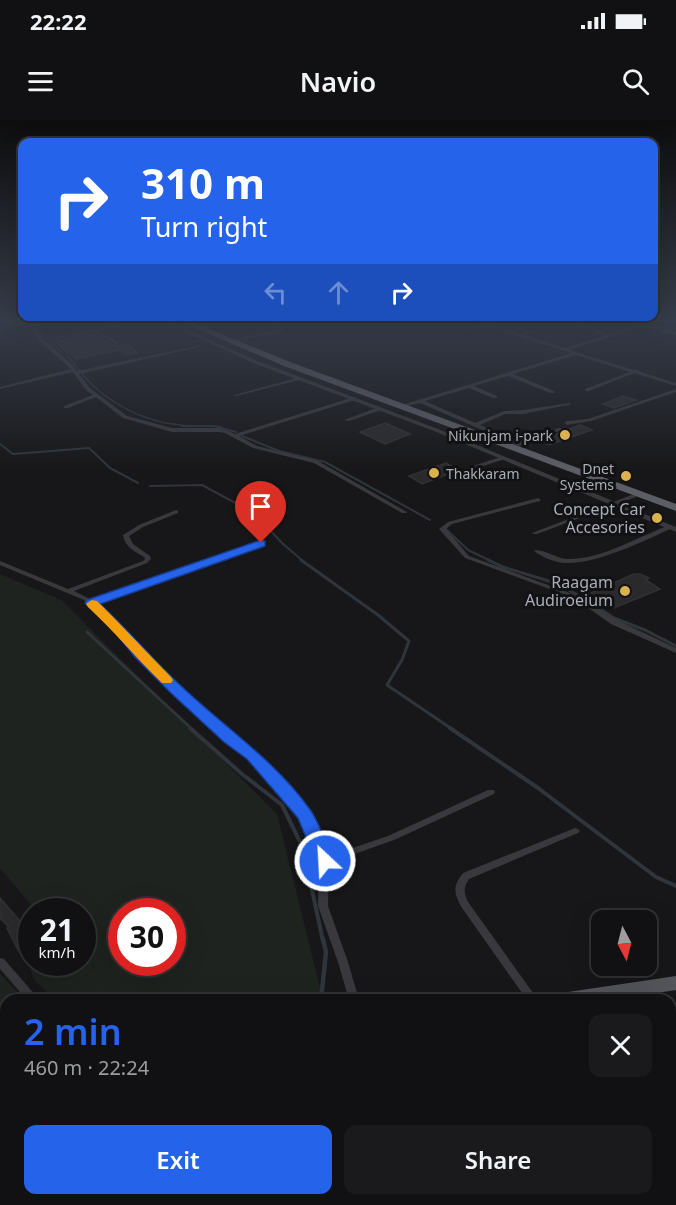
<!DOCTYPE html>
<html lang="en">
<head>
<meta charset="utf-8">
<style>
	body { margin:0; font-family:"Noto Sans",sans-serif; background:#1a1a1c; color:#f1f3f6; height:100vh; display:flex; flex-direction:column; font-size:22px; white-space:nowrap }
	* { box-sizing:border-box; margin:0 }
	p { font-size:20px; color:#9c9da0 }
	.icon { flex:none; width:33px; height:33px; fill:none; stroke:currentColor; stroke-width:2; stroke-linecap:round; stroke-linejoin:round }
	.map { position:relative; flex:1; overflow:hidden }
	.sheet { position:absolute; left:0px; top:874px; width:676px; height:212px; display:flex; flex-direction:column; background:#111113; border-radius:18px 18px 0 0; box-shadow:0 6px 24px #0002,0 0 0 2px #303133 }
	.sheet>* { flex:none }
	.banner { position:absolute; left:18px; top:18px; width:640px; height:183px; border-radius:12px; box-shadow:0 6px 24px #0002,0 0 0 2px #303133; background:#2563eb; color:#fff; overflow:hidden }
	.needle { width:39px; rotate:173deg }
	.controls { position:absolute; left:591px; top:790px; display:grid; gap:12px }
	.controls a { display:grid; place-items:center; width:66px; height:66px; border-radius:12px; background:#111113; box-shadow:0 6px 24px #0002,0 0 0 2px #303133; font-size:30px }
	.speed { position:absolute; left:18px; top:778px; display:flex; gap:12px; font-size:30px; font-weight:700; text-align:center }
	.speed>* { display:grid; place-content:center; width:78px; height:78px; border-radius:50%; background:#111113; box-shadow:0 6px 24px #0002,0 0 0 2px #303133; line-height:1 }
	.speed small { font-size:15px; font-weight:400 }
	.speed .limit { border:9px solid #d22; background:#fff; color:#111 }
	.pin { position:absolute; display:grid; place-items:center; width:51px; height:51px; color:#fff; margin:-62px -26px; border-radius:50% 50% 50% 0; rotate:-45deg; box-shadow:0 0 6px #0007 }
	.pin .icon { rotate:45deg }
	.me { position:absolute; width:66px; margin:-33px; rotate:335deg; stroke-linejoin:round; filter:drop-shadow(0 0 4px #0008) }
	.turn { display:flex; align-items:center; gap:21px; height:126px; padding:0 24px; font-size:27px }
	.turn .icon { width:78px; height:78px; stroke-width:2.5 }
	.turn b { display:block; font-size:42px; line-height:51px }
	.lanes { display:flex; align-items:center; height:57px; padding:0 24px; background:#0003; justify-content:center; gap:30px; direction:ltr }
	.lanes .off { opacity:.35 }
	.round { display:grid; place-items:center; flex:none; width:63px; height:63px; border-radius:12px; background:#1a1a1c }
	.head { display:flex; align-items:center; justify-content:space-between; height:102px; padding:0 24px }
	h1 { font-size:36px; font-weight:600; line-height:45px; color:#2563eb }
	.cta { display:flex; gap:12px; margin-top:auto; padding:12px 24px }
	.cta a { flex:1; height:69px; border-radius:12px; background:#2563eb; color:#fff; font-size:24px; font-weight:600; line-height:69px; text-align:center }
	.cta a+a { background:#1a1a1c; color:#f1f3f6 }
	.status { display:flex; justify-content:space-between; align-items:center; height:42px; padding:0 30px; background:#111113; direction:ltr }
	.status svg { height:16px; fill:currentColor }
	header { display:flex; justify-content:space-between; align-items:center; height:78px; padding:0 24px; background:#111113; font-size:27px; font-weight:600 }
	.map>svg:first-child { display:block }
	.green { fill:#1e231f; fill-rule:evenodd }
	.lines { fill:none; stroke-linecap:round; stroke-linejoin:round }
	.stream-far4 { stroke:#2f353b; stroke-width:1.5 }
	.stream-far3 { stroke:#2f353b; stroke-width:2 }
	.stream-far2 { stroke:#2f353b; stroke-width:3 }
	.stream-far1 { stroke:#2f353b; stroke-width:4 }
	.stream { stroke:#2f353b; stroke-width:4.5 }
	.building { fill:#2a2a2d; stroke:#313134; stroke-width:1.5 }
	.minor { fill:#39393d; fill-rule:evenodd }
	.tertiary { fill:#39393d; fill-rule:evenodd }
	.primary { fill:#55565c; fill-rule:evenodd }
	.trunk { fill:#5d5e65; fill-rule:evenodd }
	.rail-casing { stroke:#4c4d52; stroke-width:3 }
	.rail { stroke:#121214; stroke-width:1.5; stroke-dasharray:5; stroke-linecap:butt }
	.route { fill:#2563eb; stroke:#184099; stroke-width:1.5 }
	.slow { fill:#f59e0b }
	.poi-dot { fill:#dbb14d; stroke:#121214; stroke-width:2 }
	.labels { text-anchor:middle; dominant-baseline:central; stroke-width:6; stroke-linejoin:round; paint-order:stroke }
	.far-poi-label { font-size:14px; fill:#abaeb7; stroke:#121214; text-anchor:end }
	.poi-label { font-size:16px; fill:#abaeb7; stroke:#121214; text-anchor:end }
</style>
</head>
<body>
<div class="status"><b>22:22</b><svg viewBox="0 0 49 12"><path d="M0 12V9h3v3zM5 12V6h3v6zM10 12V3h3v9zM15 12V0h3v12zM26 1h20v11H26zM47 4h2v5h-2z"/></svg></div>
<header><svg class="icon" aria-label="menu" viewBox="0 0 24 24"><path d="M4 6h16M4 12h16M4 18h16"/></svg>Navio<svg class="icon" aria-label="search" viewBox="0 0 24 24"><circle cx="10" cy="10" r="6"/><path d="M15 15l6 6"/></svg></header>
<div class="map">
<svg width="676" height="1085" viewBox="0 0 676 1085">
	<rect width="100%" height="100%" fill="#171719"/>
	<path class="green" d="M0,454L61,480L277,694L323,880H56L35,861L28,843L31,839L32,843H82V792H37L0,748ZM122,792H172V843H122Z
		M0,854L26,880H6V1080H203L206,1085H0Z"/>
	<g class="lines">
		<path class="stream-far4" d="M34,200L41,214L63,233
			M67,235L80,251
			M82,254C106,282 143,302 180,305C194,307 208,305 222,307"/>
		<path class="stream-far3" d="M182,306H214L236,312
			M242,316L279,331L325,342L430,400
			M0,324L13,334L89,328L110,348L138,363
			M150,366L202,365L254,393L282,423L303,441
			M446,409L468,430L491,441"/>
		<path class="stream-far2" d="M301,440L378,495L409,521L402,540L387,565L452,609
			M488,440L503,447L552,462L582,477L614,498L645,510L676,526
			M87,512L192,609"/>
		<path class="stream-far1" d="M190,608L242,654L282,685L303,728L323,821
			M450,608L538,668L656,757L676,766"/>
		<path class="stream" d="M321,880L326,832L323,819
			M227,1085L228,1080"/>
	</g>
	<path class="building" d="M93,214L115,226L128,224L137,233L127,235L120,230L76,239L55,222Z
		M623,276L636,280L614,288L603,284Z
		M385,303L410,314L385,324L360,312Z
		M580,305L592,310L549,325L539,321Z
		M446,343L458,350L422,364L409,356Z
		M634,454H640L649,458L646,460L660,469L614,488L591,473Z
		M0,778L20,801L25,799L32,810V823L18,830L7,808L9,807L0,798Z"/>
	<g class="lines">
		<path class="minor" d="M25,200H29L43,219L72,244L77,251L201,225V227H199L79,254L90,268L127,296L172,308H218L229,311L235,314L351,278H355V280L239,316L257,326L318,341L407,392L406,393H402L314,343L253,328L225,313L218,312H172L123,298L96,277L68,288H64V286L93,275L86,270L73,252L0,269V267L71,249L39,221Z
			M144,200H150L97,211L118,222V223L116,224L93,212L52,220L50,219L90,210L92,209H94Z
			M283,200H289L276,204L284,209V211L230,222L228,221L279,209L271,203Z
			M455,200H462L435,205L433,204Z
			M469,200H474L519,214L537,209V211L524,215L565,228L605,216L564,201L563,200H568L610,214L638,205L623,201L622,200H627L676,213V215L643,206L569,230L634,250H638V251L676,263V266L634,253L589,271H585V269L630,252L576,235L513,254L554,271V273H550L508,256L474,266L497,276V278H493L469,268L425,281L475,303L504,291L523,290L570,283V285H568L523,294H505L480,305L519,322L559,308L564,309L519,326L420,283L402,287V285L572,233L488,207L461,212V210L484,205Z
			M297,258L299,259V260L236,276L234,275Z
			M676,269V272L591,301L567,305L564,303L567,301L588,299Z
			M379,287L382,289L381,290L349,301L344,300Z
			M503,336L506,338L505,339L464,352L461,350Z
			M634,374L636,375V377L537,414H533L532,413Z
			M538,378L540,379V381L452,404L446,409L469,436L578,476L617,500L676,528V533L611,504L574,478L465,438L439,409L448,402Z
			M176,390L178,391V393L143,407L129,416L133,424L150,436L151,439L147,443L74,471L92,480L259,422H263V424L95,484L127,511L142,531L179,567L256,634L308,693L329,736L388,716L488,670H494L495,672L494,674L394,720L329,743L328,786L348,842L359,880H349L338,842L318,786L319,736L301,697L250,638L173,571L136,535L121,515L84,480L0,445V441L68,469L143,441L145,439L144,437C134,431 125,427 123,415L139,405Z
			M670,405L672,406V408C645,421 594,445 564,443C554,442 542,437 534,431L535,430C547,430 558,440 571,439C605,438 639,416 670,405Z
			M575,708L578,709L580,711L578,713L469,759C463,767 464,773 468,782L538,880H527L462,788C454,773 452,767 463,753Z
			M0,838L4,839L37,877L38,880H27L0,849Z
			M670,934L676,936V947L670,945Z
			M676,1074V1085H647L650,1080H670V1075Z
			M585,1080H599L601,1085H587Z"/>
		<path class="tertiary" d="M160,200H165L255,240L438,309L676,407V412L434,311L251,242Z"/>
		<path class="primary" d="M676,856V870L612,880H559L562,875L568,872Z
			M261,1080H284L282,1085H259Z"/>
		<path class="trunk" d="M177,200H187L290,242L676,384V391L284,246Z"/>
		<g class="rail-casing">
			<path id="rail" d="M632,200L676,212"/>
		</g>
		<use href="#rail" class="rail"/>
	</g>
	<linearGradient id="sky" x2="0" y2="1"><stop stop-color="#0d0d0e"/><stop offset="0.57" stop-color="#363c49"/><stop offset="1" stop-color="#363c49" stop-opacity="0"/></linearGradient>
	<rect width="676" height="352" fill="url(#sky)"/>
	<path class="route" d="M261,420L265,421V426L100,484C128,510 152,539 180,565C224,607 276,641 311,691C321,706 326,725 333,741L331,746L325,748L319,746L316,741L298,698L247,639L224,622L171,573L134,536L119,516L85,483L87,480Z"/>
	<path class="slow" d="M92,480L97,481C123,506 146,532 171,557L173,560L171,563H162C136,538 114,511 88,487L86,484Z"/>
	<g class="poi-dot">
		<circle cx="565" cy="315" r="6"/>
		<circle cx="434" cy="353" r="6"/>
		<circle cx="626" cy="356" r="6"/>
		<circle cx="657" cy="398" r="6"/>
		<circle cx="625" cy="471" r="6"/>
	</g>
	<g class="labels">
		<g class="far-poi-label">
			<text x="553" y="315">Nikunjam i-park</text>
			<text x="614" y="348">Dnet<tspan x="614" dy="16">Systems</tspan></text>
			<text x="446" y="353" text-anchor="start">Thakkaram</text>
		</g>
		<g class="poi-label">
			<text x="645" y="389">Concept Car<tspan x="645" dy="18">Accesories</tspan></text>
			<text x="613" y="462">Raagam<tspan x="613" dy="18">Audiroeium</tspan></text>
		</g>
	</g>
</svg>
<div class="controls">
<a><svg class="needle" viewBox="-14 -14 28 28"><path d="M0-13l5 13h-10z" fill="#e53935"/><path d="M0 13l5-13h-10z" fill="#9c9da0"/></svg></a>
</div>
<div class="speed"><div>21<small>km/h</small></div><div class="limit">30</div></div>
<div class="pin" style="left:261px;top:423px;background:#d93025"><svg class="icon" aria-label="arrive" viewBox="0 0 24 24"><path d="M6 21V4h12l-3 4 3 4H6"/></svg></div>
<svg class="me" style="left:325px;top:741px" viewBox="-20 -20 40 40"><circle r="17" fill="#2563eb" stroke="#fff" stroke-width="3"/><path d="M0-11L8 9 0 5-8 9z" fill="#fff"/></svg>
<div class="banner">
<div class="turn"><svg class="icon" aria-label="right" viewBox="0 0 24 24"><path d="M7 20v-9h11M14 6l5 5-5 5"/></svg><div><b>310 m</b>Turn right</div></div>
<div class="lanes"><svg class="icon off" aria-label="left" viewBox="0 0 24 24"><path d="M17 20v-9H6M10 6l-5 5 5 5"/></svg><svg class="icon off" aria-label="ahead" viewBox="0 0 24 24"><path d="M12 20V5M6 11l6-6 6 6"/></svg><svg class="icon" aria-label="right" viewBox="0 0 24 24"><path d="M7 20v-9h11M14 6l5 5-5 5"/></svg></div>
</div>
<section class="sheet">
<div class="head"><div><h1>2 min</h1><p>460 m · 22:24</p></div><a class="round"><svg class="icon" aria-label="close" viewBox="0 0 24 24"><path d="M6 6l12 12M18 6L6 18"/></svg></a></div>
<div class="cta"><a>Exit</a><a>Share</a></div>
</section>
</div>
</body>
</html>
